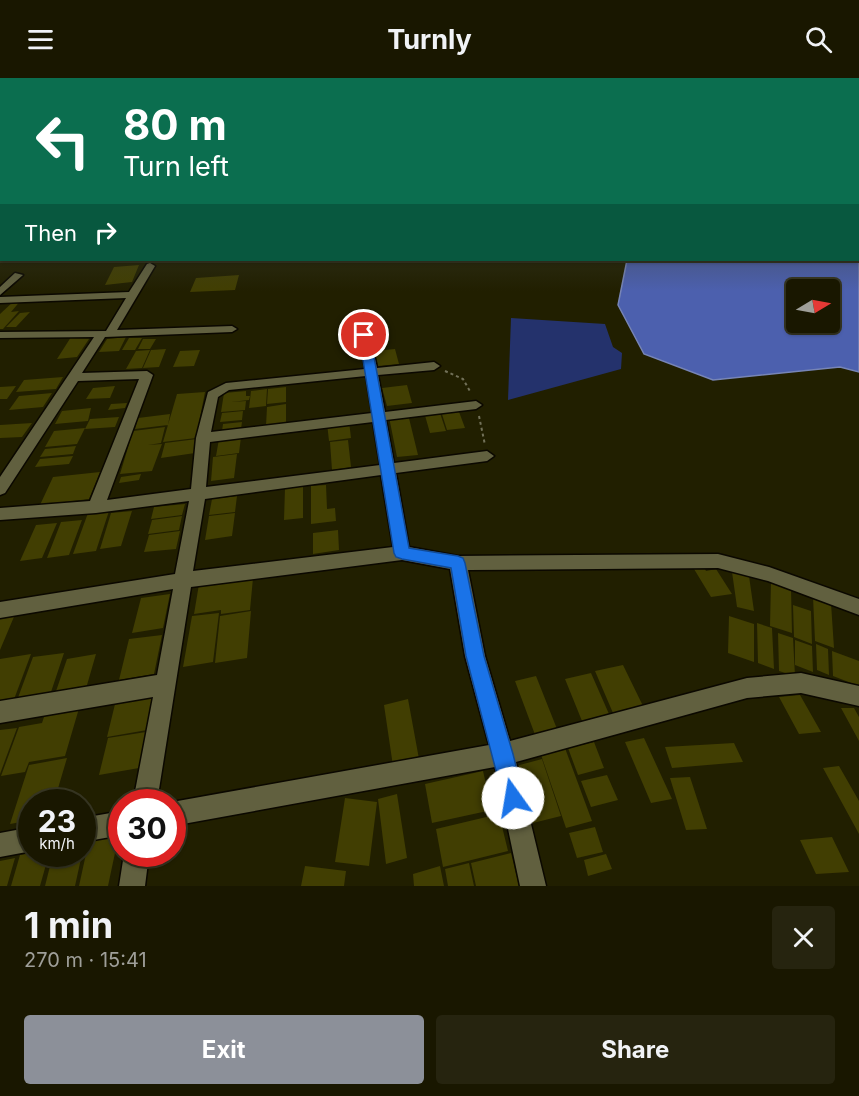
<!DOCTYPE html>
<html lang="en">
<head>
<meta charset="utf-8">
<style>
	body { margin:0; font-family:Inter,sans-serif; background:#26240f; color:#f1f3f6; height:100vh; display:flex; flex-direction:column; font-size:22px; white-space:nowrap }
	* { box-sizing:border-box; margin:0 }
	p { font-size:20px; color:#9f9f99 }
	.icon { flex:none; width:33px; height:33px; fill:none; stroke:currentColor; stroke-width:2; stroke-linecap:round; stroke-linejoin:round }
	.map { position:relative; height:808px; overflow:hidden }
	.drawer { display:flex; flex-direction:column; background:#191700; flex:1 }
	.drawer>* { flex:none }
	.banner { position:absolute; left:0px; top:0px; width:860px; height:183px; box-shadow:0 2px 4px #0004,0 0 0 2px #373622; background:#0b6e4f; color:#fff; overflow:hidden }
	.needle { width:39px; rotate:80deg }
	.buttons { position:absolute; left:786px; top:201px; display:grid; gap:12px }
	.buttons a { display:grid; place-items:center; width:54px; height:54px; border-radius:6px; background:#191700; box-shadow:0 2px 4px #0004,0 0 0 2px #373622; font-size:30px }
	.speed { position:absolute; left:18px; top:711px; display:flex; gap:12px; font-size:30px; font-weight:700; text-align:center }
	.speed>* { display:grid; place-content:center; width:78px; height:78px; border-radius:50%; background:#191700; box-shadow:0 2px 4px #0004,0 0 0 2px #373622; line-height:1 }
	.speed small { font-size:15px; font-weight:400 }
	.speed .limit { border:9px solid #d22; background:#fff; color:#111 }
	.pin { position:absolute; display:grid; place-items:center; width:51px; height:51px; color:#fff; margin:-26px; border:3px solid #fff; border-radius:50%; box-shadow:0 2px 6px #0007 }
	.me { position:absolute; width:66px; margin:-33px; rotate:347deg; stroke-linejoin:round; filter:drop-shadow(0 0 4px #0008) }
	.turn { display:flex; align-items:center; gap:21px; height:126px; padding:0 24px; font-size:27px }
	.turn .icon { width:78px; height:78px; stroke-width:2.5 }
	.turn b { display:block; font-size:42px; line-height:51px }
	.then { display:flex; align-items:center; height:57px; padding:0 24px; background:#0003; gap:12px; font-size:22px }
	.round { display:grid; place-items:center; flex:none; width:63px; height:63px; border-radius:6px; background:#26240f }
	.summary { display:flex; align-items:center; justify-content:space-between; height:102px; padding:0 24px }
	h1 { font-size:36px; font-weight:700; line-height:45px }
	.cta { display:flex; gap:12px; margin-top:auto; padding:12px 24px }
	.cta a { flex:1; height:69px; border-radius:6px; background:#8c9099; color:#fff; font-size:24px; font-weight:700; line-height:69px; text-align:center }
	.cta a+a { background:#26240f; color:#f1f3f6 }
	header { display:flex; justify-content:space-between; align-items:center; height:78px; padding:0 24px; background:#191700; font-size:27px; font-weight:700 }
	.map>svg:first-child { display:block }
	.green { fill:#24326c }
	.water { fill:#4c60ae; stroke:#7785b6; stroke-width:1.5; fill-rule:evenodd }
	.building { fill:#413e02 }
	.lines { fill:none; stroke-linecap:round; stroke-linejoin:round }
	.minor-casing { stroke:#0b0800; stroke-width:3 }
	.primary-casing { stroke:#0b0800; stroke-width:4 }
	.path { stroke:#727158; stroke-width:2; stroke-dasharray:3 3; stroke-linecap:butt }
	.minor { fill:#61603f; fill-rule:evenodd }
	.primary { fill:#8d8937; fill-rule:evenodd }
	.route { fill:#1a73e8; stroke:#114b97; stroke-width:1.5 }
</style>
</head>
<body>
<header><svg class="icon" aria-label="menu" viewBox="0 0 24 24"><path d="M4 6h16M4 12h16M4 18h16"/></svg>Turnly<svg class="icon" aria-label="search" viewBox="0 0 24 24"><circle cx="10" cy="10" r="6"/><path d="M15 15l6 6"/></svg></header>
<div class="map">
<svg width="859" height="808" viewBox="0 0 859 808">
	<rect width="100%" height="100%" fill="#211f00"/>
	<path class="green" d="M511,240L605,246L613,269L622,275L621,291L508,322Z"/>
	<path class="water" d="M859,157V294L840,289L713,302L644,276L618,227L627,182H858ZM796,212H830V244H796Z"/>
	<path class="building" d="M139,187L132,204L105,207L114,189Z
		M239,197L235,212L190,214L196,200Z
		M22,221L11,234L19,233L3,251H0V236L15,222Z
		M30,234L16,249H6L20,235Z
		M91,258L77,279L57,281L71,259Z
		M126,259L119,273L99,274L107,261Z
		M129,260H142L135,272H122Z
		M143,261H156L150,271H138Z
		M166,271L159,289L143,290L151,272Z
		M395,271L399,286L378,288L375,273Z
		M150,272L142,290L126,291L136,273Z
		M200,272L194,288L173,289L180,273Z
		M63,299L56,311L16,314L24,302Z
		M407,307L412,325L387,328L382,310Z
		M16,308L7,321H0V309Z
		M115,308L110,320L86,321L93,310Z
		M286,309V324L267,326L268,311Z
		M267,311L266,328L249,330L251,313Z
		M246,313V318H250L249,322L231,324L246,323L245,332L221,334L224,315Z
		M205,314L196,360L163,364L177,316Z
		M52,315L43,329L9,332L19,318Z
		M127,325L125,330L108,332L111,326Z
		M286,326V346L266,348L267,329Z
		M91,330L88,343L55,346L62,333Z
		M458,331L465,350L447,352L441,333Z
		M439,332L446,353L430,355L424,334Z
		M243,333L242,342L220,344L222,335Z
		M170,336L168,347L135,351L138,340Z
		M408,336L418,377L397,379L389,339Z
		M119,339L115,349L85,351L90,341Z
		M349,343L351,360L329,363L327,345Z
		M242,344L241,351L222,353L223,346Z
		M32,345L22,359L0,360V347Z
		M165,349L161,365L148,367L162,366L152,393L120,396L133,353Z
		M85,350L77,366L45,369L54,353Z
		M241,359L239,375L216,378L219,361Z
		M197,361L195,375L161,380L165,365Z
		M348,362L351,389L332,392L330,364Z
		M76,368L73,376L40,379L45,371Z
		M237,376L234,400L211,403L213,379Z
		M73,378L69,386L35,389L40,381Z
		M100,394L89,421L40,427L53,399Z
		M141,396L139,402L119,405L121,399Z
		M326,407L327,431L335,430L336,443L311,446V408Z
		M303,408V440L284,442L285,410Z
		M237,418L235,434L209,437L212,421Z
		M185,426L182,437L151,441L154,429Z
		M109,433L96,473L73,476L88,435Z
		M132,433L121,468L100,471L111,435Z
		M235,435L232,458L205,462L209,438Z
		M182,438L179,452L148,456L152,442Z
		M82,442L69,477L47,480L61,444Z
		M57,445L42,480L20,483L36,447Z
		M338,452L339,472L313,476V455Z
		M180,453L176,471L144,474L149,457Z
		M704,489L706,493L716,491L732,516L711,519L694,491Z
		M732,494L749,498L754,533L737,529Z
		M253,500L250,532L221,536V532L194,536L199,506Z
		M771,503L791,510L792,555L770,548Z
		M170,516L163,550L132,555L141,520Z
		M813,519L831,525L834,570L815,563Z
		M793,527L811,533L812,566L794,559Z
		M251,533L247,580L215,585L220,538Z
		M16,534L0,572V537Z
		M219,535L213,584L183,589L192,538Z
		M729,538L754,546V584L728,575Z
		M757,545L772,550L774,591L758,585Z
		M778,555L793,560L795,598L779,593Z
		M162,557L154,596L119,602L129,561Z
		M795,562L812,568L813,594L795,587Z
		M816,566L828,571L829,597L817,592Z
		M832,573L859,583V608L833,598Z
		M64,575L49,620L16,625L33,579Z
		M31,576L13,624L0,626V581Z
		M96,576L85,614L54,619L67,581Z
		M623,587L643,628L613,635L595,593Z
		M591,595L609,636L582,643L565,601Z
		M536,598L559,656L537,662L515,603Z
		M154,616L147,652L107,659L116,622Z
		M800,617L821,654L799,656L779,619Z
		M408,621L419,681L393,688L384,627Z
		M80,627L65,678L29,684L25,694L1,698L19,649L42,645L46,633Z
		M841,630H854L859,639V663Z
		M17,650L0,696V652Z
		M146,654L139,690L99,697L108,660Z
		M644,660L672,721L651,725L625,664Z
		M562,662L592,743L566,750L538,668Z
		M594,664L604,690L578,697L568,670Z
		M734,665L743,684L672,690L665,669Z
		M67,680L54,724H32V742L10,746L29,687Z
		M542,681L561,738L533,745L516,688Z
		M839,688L859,723V756L823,690Z
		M483,693L492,732L432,745L425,706Z
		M607,697L618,722L591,729L581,703Z
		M690,699L707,751L686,752L670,700Z
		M397,716L407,780L386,786L378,721Z
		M345,720L377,724L369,788L335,784Z
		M499,736L508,773L443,789L436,751Z
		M595,749L603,774L577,780L569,755Z
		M119,756L108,808H79L89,762Z
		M832,759L849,794L816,796L800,762Z
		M32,775L49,776L40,808H11L20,777Z
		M511,775L519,808H476L471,785Z
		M53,776H82L75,808H45Z
		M606,776L612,791L588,798L584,782Z
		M15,780L7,808H0V783Z
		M469,785L474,808H448L445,791Z
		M305,788L346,793L344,808H301Z
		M440,788L444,808H414L413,796Z"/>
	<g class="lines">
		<g class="minor-casing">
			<path id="minor" d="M0,110H2V114H0Z
				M858,110H859V115H858Z
				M150,185L155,188L117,252L232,248L237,251L232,254L105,259L82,295L147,293L153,297L107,422L191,411L196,360L208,314L226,305L365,291L360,257L365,254L369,255L377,290L434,284L440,288L434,292L378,297L385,334L476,323L482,327L476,331L386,342L394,385L487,373L494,378L487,383L396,395L409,469L458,478L718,476L769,489L859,521V537L768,503L718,490L468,492L485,578L510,663L747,600L801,595L859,608V628L801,615L747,620L516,684L546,808H520L495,689L172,748V724L489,667L465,578L450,491L402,482L191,509L157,724H133L153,619L0,645V623L157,597L173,511L0,540V524L175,496L189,423L96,435L0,442V430L90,423L139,301L78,303L5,415L0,417V399L94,259L0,260V254L106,253L126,220L0,225V219L129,214L147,186ZM366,298L372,335L211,354L218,319L229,312ZM373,344L380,387L206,409L210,364ZM381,397L393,469L193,493L205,421Z
				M15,195L23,197L0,217V209Z
				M122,733V757L82,764V740Z
				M32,749V773L0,779V755Z
				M124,776H149L145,808H119Z"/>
		</g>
		<g class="primary-casing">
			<path id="primary" d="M0,143H2L0,149Z"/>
		</g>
		<path class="path" d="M445,293L463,301L471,315
			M479,338L485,367"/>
		<use href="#minor" class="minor"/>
		<use href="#primary" class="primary"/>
	</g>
	<linearGradient id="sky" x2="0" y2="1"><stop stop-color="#121100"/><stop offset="0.47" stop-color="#3d4237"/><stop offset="1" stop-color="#3d4237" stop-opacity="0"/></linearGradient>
	<rect width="859" height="213" fill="url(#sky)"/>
	<path class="route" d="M364,254L370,257L409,470L458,478L463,480L465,485L484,578L513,676L524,720L521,727L513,731L505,727L466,578L451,490L402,481L396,479L394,475L359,257Z"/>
</svg>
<div class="buttons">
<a><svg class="needle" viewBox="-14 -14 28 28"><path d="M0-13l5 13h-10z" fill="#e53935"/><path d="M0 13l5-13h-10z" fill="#9f9f99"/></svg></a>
</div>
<div class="speed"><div>23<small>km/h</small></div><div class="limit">30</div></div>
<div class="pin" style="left:364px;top:257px;background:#d93025"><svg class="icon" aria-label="arrive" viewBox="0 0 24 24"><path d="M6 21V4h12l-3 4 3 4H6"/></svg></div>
<svg class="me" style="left:513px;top:720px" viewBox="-20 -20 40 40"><circle r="19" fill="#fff"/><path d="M0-13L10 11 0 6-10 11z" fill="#1a73e8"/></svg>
<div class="banner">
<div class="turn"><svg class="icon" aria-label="left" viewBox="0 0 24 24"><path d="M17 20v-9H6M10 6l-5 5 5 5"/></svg><div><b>80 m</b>Turn left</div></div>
<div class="then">Then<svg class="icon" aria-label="right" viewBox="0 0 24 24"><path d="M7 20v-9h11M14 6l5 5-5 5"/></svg></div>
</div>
</div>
<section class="drawer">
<div class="summary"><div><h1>1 min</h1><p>270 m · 15:41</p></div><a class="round"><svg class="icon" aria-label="close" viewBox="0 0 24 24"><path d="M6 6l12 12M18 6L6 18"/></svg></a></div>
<div class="cta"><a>Exit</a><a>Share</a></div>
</section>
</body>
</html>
